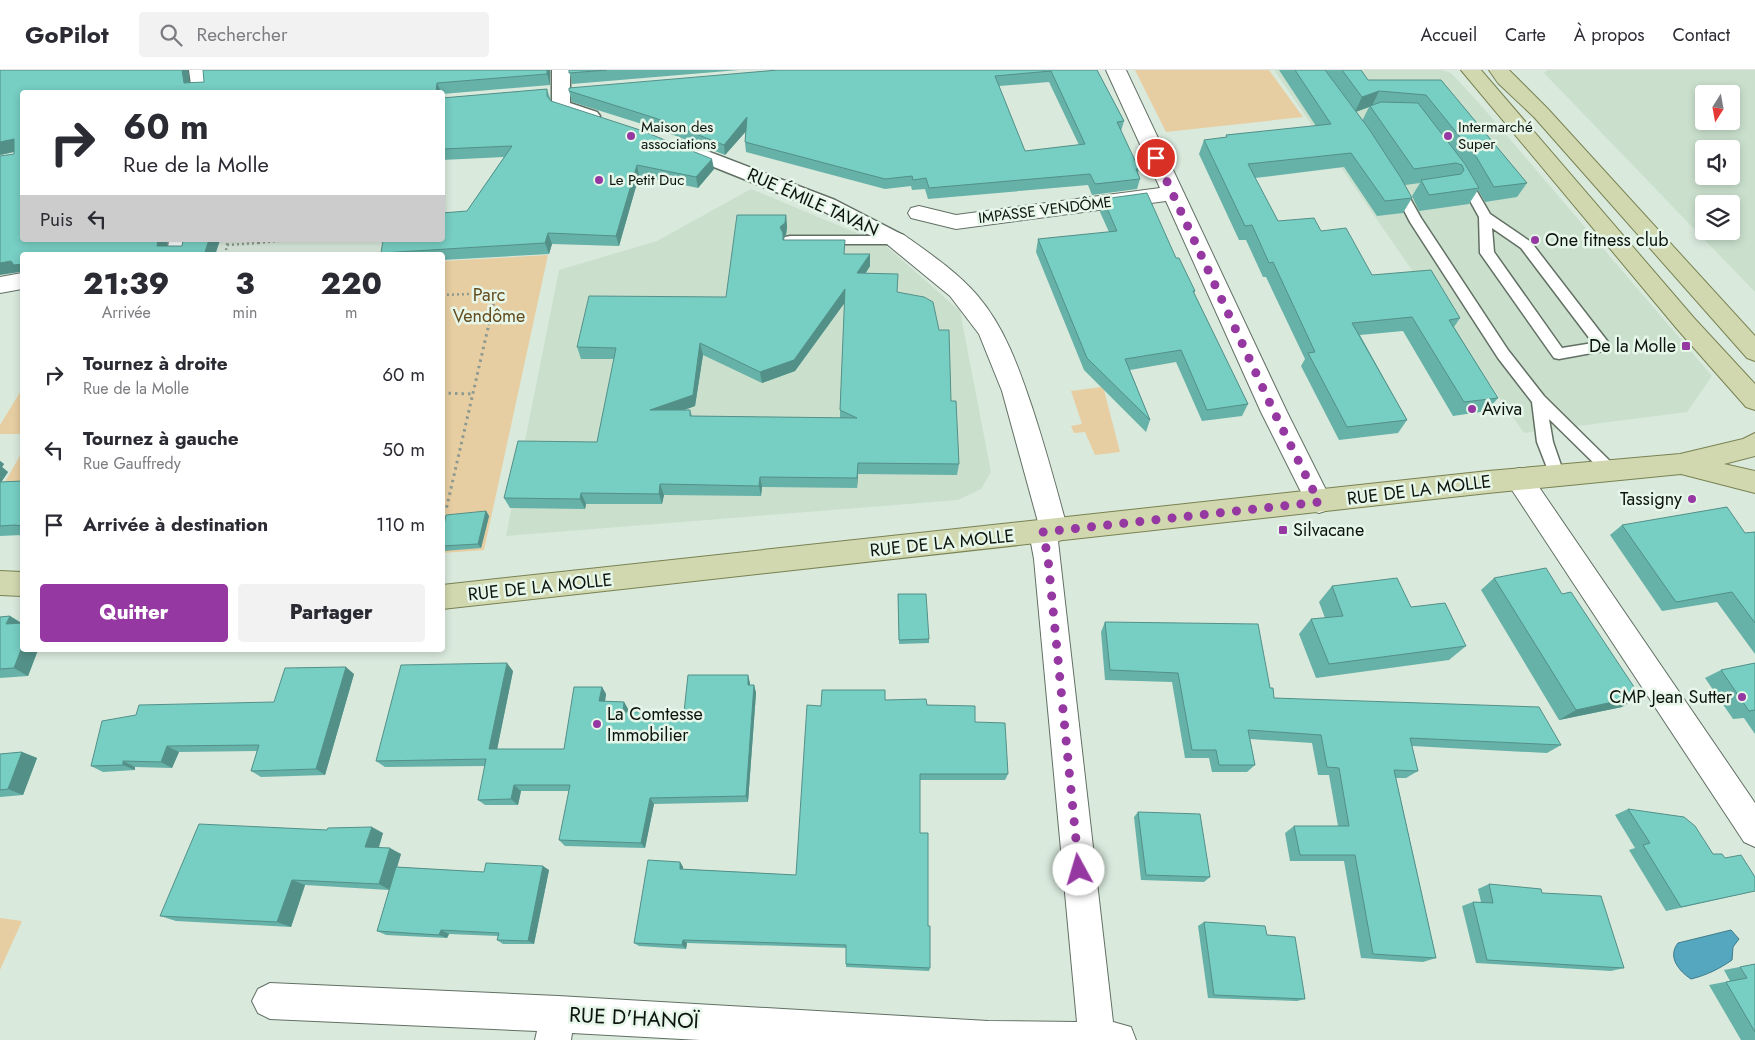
<!DOCTYPE html>
<html lang="fr">
<head>
<meta charset="utf-8">
<style>
	body { margin:0; font-family:Jost,sans-serif; background:#f2f2f3; color:#2b2b33; height:100vh; display:flex; flex-direction:column; font-size:19px; white-space:nowrap }
	* { box-sizing:border-box; margin:0 }
	p { font-size:16px; color:#7c7c81 }
	.icon { flex:none; width:28px; height:28px; fill:none; stroke:currentColor; stroke-width:2; stroke-linecap:round; stroke-linejoin:round }
	.map { position:relative; flex:1; overflow:hidden }
	.details { position:absolute; left:20px; top:182px; width:425px; height:400px; display:flex; flex-direction:column; background:#fff; border-radius:5px; box-shadow:0 2px 8px #0003 }
	.details>* { flex:none }
	.hud { position:absolute; left:20px; top:20px; width:425px; height:152px; border-radius:5px; box-shadow:0 2px 8px #0003; background:#fff; color:#2b2b33; overflow:hidden }
	.needle { width:32px; rotate:191deg }
	.fabs { position:absolute; left:1695px; top:15px; display:grid; gap:10px }
	.fabs a { display:grid; place-items:center; width:45px; height:45px; border-radius:5px; background:#fff; box-shadow:0 2px 8px #0003; font-size:25px }
	.pin { position:absolute; display:grid; place-items:center; width:42px; height:42px; color:#fff; margin:-21px; border:2px solid #fff; border-radius:50%; box-shadow:0 1px 5px #0007 }
	.me { position:absolute; width:55px; margin:-28px; rotate:354deg; stroke-linejoin:round; filter:drop-shadow(0 0 4px #0008) }
	.turn { display:flex; align-items:center; gap:18px; height:105px; padding:0 20px; font-size:22px }
	.turn .icon { width:65px; height:65px; stroke-width:2.5 }
	.turn b { display:block; font-size:35px; line-height:42px }
	.then { display:flex; align-items:center; height:48px; padding:0 20px; background:#0003; gap:10px; font-size:19px }
	.eta { display:flex; justify-content:space-evenly; align-items:center; height:85px; text-align:center }
	.eta b { font-size:30px; font-weight:800; line-height:35px }
	.primary-button { display:flex; gap:10px; margin-top:auto; padding:10px 20px }
	.primary-button a { flex:1; height:58px; border-radius:5px; background:#9638a1; color:#fff; font-size:20px; font-weight:800; line-height:58px; text-align:center }
	.primary-button a+a { background:#f2f2f3; color:#2b2b33 }
	ul { padding:0; list-style:none }
	li { display:flex; align-items:center; gap:15px; height:75px; padding:0 20px }
	li div { flex:1 }
	li b { display:block; font-size:19px }
	li em { font-style:normal }
	header { display:flex; align-items:center; gap:30px; box-sizing:border-box; height:70px; padding:0 25px; background:#fff; border-bottom:1px solid #e1e1e2 }
	header strong { font-size:24px }
	nav { display:flex; gap:28px; margin-inline-start:auto; font-size:18px }
	.search { width:350px; height:45px; background:#f2f2f3; display:flex; align-items:center; gap:12px; box-sizing:border-box; padding:0 18px; border-radius:5px; color:#7c7c81; font-size:19px }
	.map>svg:first-child { display:block }
	.built { fill:#cae0cd; fill-rule:evenodd }
	.green { fill:#e7cea2 }
	.water { fill:#55a7bf; stroke:#3f7b8a }
	.lines { fill:none; stroke-linecap:round; stroke-linejoin:round }
	.service-casing { stroke:#627064; stroke-width:3 }
	.pedestrian-casing { stroke:#627064; stroke-width:3 }
	.minor-casing { stroke:#627064; stroke-width:2 }
	.primary-casing { stroke:#798253; stroke-width:2 }
	.path-far1 { stroke:#8e9a90; stroke-width:2.5; stroke-dasharray:2 3; stroke-linecap:butt }
	.path { stroke:#8e9a90; stroke-width:3; stroke-dasharray:2.5 4; stroke-linecap:butt }
	.service { fill:#fff; fill-rule:evenodd }
	.pedestrian { fill:#fff; fill-rule:evenodd }
	.minor { fill:#fff; fill-rule:evenodd }
	.primary { fill:#d1d7ae; fill-rule:evenodd }
	.wall { fill:#66b1a8; fill-rule:evenodd }
	.shaded-wall { fill:#539088 }
	.building { fill:#77cec3; stroke:#539088; fill-rule:evenodd }
	.route { stroke:#9638a1; stroke-width:9; stroke-dasharray:0 16.2 }
	.poi-dot { fill:#9638a1; stroke:#e6f6e9; stroke-width:2 }
	.labels { text-anchor:middle; dominant-baseline:central; stroke-width:5; stroke-linejoin:round; paint-order:stroke }
	.far-poi-label { font-size:15px; fill:#0d130e; stroke:#e6f6e9; text-anchor:start }
	.far-street-label { font-size:15px; fill:#0d130e; stroke:#e6f6e9 }
	.street-label { font-size:18px; fill:#0d130e; stroke:#e6f6e9 }
	.poi-label { font-size:18px; fill:#0d130e; stroke:#e6f6e9; text-anchor:start }
	.park-label { font-size:18px; fill:#644c1e; stroke:#e6f6e9 }
	.near-street-label { font-size:21px; fill:#0d130e; stroke:#e6f6e9 }
</style>
</head>
<body>
<header>
<strong>GoPilot</strong>
<div class="search"><svg class="icon" aria-label="search" viewBox="0 0 24 24"><circle cx="10" cy="10" r="6"/><path d="M15 15l6 6"/></svg>Rechercher</div>
<nav><a>Accueil</a><a>Carte</a><a>À propos</a><a>Contact</a></nav>
</header>
<div class="map">
<svg width="1755" height="970" viewBox="0 0 1755 970">
	<rect width="100%" height="100%" fill="#d9e9dc"/>
	<path class="built" d="M1274,0H1442L1451,3L1479,33L1712,306L1687,342L1524,363Z
		M1548,0H1755V222L1544,3ZM1704,24H1731V51H1704ZM1704,79H1731V106H1704ZM1704,134H1731V161H1704Z
		M751,119L885,175L960,241L991,402L981,419L958,430L506,466L559,200L657,171Z"/>
	<path class="green" d="M1135,0H1269L1303,47L1166,62Z
		M548,185L484,480L443,483V191Z
		M1101,317L1104,320L1120,382L1095,385L1085,362L1074,363L1071,356L1082,354L1071,321Z
		M22,319V364H0V355Z
		M22,382V420L5,412Z
		M0,848L22,851L0,900Z"/>
	<path class="water" d="M1731,860L1739,869L1733,877L1732,890C1719,899 1707,905 1691,909C1679,901 1667,887 1678,873Z"/>
	<g class="lines">
		<g class="service-casing">
			<path id="service" d="M1464,105L1468,106L1490,144L1531,172L1608,272L1610,276L1608,280L1559,289L1554,288L1480,183L1479,147L1458,109ZM1492,158L1521,178L1593,273L1562,278L1494,182Z
				M1398,113L1402,114L1421,148L1508,280L1544,326L1615,396L1618,400L1615,404L1610,406L1605,404L1549,349L1553,372L1564,404L1561,408L1556,410L1551,408L1537,372L1532,332L1498,288L1410,152L1392,117Z
				M790,166H896L901,167L903,170L901,173L896,174H790L785,173L783,170L785,167Z"/>
		</g>
		<g class="pedestrian-casing">
			<path id="pedestrian" d="M189,0H207L210,22H192Z
				M552,0H570V33L597,42L600,46L597,50L591,52L555,40L552,36Z
				M681,71L835,130L903,165L906,170L903,175L896,177L889,175L821,140L674,81L672,77L674,73Z"/>
		</g>
		<g class="minor-casing">
			<path id="minor" d="M1106,0H1126L1287,342L1332,432L1328,440L1319,443L1310,440L1261,342L1166,131L956,159L911,148L908,143L911,138L919,136L956,145L1160,118Z
				M896,162L904,165C929,183 956,201 977,225C1006,259 1019,299 1033,340C1046,380 1057,420 1068,461L1064,469L1058,471L1113,952L1131,957L1136,970H700L572,963L571,970H535L537,961L270,949L258,943L252,931L258,919L270,913L558,926L988,951L1077,952L1034,489L1029,462L1033,454L1038,452L1002,321L979,264L950,226L888,175L885,170L888,165Z
				M169,170H191L189,185H167Z
				M22,203V219L0,223V207Z
				M1519,398L1528,401L1755,733V777L1744,772L1510,417L1506,409L1510,401Z"/>
		</g>
		<g class="primary-casing">
			<path id="primary" d="M1461,0H1481L1694,248L1755,314V340L1746,337L1678,260Z
				M1489,0H1509L1548,39L1755,266V291L1747,288L1534,47L1498,13Z
				M1755,363V386L1724,394L1755,401V423L1681,404L1488,423L442,539V515L1488,401L1680,384L1743,369Z
				M0,501L22,502V526L0,525Z"/>
		</g>
		<path class="path-far1" d="M254,170L258,173L288,170
			M227,175L258,173
			M225,185L228,170
			M442,225L496,223L488,259"/>
		<path class="path" d="M442,323L473,324
			M442,440H446L488,258"/>
		<use href="#service" class="service"/>
		<use href="#pedestrian" class="pedestrian"/>
		<use href="#minor" class="minor"/>
		<use href="#primary" class="primary"/>
	</g>
	<path class="wall" d="M0,0H188L189,13L550,0V15L442,24V22H22L167,176H182L183,170H220L215,185H22V204L20,202L14,82L0,85Z
		M569,0H739L572,14Z
		M778,0H1097L1124,51L1121,61L1139,99L1138,103L1140,109L1137,119L1092,125L1088,115L928,129L925,119L912,120L911,116L885,119L746,82L745,72L746,61L725,85L658,59L572,32L569,21ZM1049,12L1079,75L1025,81L999,16Z
		M1279,0H1361L1368,10H1441L1527,113L1517,127L1485,132L1478,120L1469,134L1419,141L1412,126L1420,113L1405,115L1412,128L1403,143L1377,146L1344,97L1255,108L1278,151L1321,161L1372,205L1460,248L1454,257L1498,328L1487,341L1453,346L1403,261L1360,265L1407,350L1398,363L1339,370L1301,296L1305,289L1266,207H1263L1246,170H1239L1199,84L1204,70L1226,67V65L1316,56ZM1369,37L1362,51L1356,42Z
		M547,19L551,31L714,99L698,118L639,106L619,176L552,174L549,184L442,190V185H382L381,183L467,141L504,87L442,90V28Z
		M1103,129L1176,188L1195,221L1194,223L1248,334L1242,346L1202,351L1176,292L1130,300L1150,350L1146,362L1084,300L1036,182L1038,169L1109,162L1100,142Z
		M786,145L787,157L786,165L784,167V170L846,184H870V196L866,203L897,222L951,331L959,394L957,405L858,404L857,418L762,417L761,426L664,425L662,434H586L585,439L510,438L504,428L597,372L614,289H581L577,277L726,227ZM845,232L840,340V348L692,346L690,340H684L695,336L703,285L762,313L795,301Z
		M0,391L4,394L2,397L8,402L1,412L22,411V465L0,466Z
		M486,441L489,446L481,478L444,481L442,478V466Z
		M1622,455L1745,463L1755,462V584L1717,532L1662,541L1610,465Z
		M1494,508L1562,524L1622,637L1559,650L1481,520Z
		M1332,516L1411,537L1466,576L1449,590L1316,608L1299,564L1311,549L1325,548L1319,532Z
		M898,524L929,569V573L899,574Z
		M10,546L22,553V580H38L28,606L0,608V547Z
		M1105,552L1270,618L1274,628L1561,675L1547,683L1412,676L1418,701L1406,708H1396L1436,888L1423,892L1361,888L1344,791H1290L1285,763L1294,756H1338L1329,705H1318L1312,673L1250,669L1255,695L1247,702H1212L1209,688H1185L1172,612L1105,610L1101,562Z
		M1755,593V664L1744,648L1733,649L1705,608L1721,600Z
		M513,601L497,679H564L602,617L606,624L605,631L624,632L628,639V642H684L748,605L750,615H754L756,623L748,732L654,734L645,778L565,776L559,770L569,721H521L518,735H485L478,730L485,696L385,697L376,691Z
		M354,604L325,705L261,707L251,701L257,681L179,682L172,698L135,697V700L103,702L91,696Z
		M885,630L927,635L975,652L1008,704L1005,710H920V763L928,856L930,898L929,901L846,897V878L687,873L686,879L639,876L634,873L680,792L683,797V799L796,805L821,636Z
		M22,682L37,688L23,725L0,727V684Z
		M1628,739L1713,784L1725,788L1755,807V821L1666,841L1629,780L1635,778L1615,745Z
		M1138,742L1210,807L1204,812L1141,810L1134,747Z
		M383,763L379,777L401,784L397,797L484,802L549,800L534,874H503L497,870L498,866L449,864L447,868L386,865L377,861L389,820L305,815L291,857L176,851L160,846Z
		M1489,814L1542,823L1624,898L1611,901L1476,893L1462,836L1473,832H1481L1478,819Z
		M1204,852L1267,865L1305,929L1297,931L1208,928L1198,856Z
		M1755,894V970H1741L1709,915L1730,911L1724,900Z"/>
	<path class="shaded-wall" d="M182,0H188L191,22L184,13Z
		M547,0H550V15L547,4Z
		M437,13L441,22H436Z
		M1379,21L1372,36H1370L1369,37L1355,42L1362,27Z
		M747,47L749,58L725,85L724,75Z
		M14,69L22,80L0,85V72Z
		M712,89L714,99L698,118L696,107Z
		M637,95L639,106L619,176L616,166Z
		M786,145L787,157L786,165L784,167L785,175L784,182L780,157Z
		M548,163L552,174L549,184L545,173Z
		M158,170H168L166,185L157,176Z
		M209,170H220L215,185H204Z
		M870,184V196L857,215V203Z
		M11,191L22,194V204L20,202L0,205V193Z
		M845,219L846,231L795,301L762,313L760,302Z
		M700,273L703,285L695,336L653,351L650,340Z
		M0,391L4,394L2,397L8,402L0,414Z
		M858,393V404L857,418V408Z
		M760,407L762,417L761,426L759,416Z
		M660,414L664,425L662,434L659,424Z
		M581,423L586,434L585,439L580,429Z
		M486,441L489,446L481,478L478,474Z
		M10,546L22,554H6Z
		M22,577V580H38L28,606L14,598Z
		M507,593L513,601L496,685L489,679Z
		M346,597L354,604L325,705L316,699Z
		M748,605L750,613V622L748,615Z
		M754,615L756,623L748,732L746,726Z
		M602,617L606,624L604,638L599,631Z
		M1640,626L1622,637L1559,650L1576,640Z
		M624,632L628,639L627,650L623,642Z
		M167,676L179,682L172,698L161,692Z
		M22,682L37,688L23,725L8,719Z
		M123,691L135,697V700L123,695Z
		M514,715L521,721L518,735L511,729Z
		M650,728L654,734L645,778L641,773Z
		M372,757L383,763L377,783L365,777Z
		M390,778L401,784L390,820L379,814Z
		M680,792L683,797V804L680,799Z
		M543,796L549,800L534,874L528,871Z
		M292,810L305,815L291,857L277,852Z
		M441,860L449,864L447,868L439,865Z
		M683,870L687,873L686,879L682,875Z"/>
	<path class="building" d="M0,0H182L184,13L204,12L203,0H547V4L437,13L436,22H22V170H158L157,176H182L183,170H209L204,185H22V194L14,195L11,191L0,193V86L14,84V69L0,72Z
		M569,0H607L569,3Z
		M778,0H1097L1124,51L1117,52L1139,99H1136L1140,109L1095,114L1090,104L929,118L926,108L913,110L912,106L885,109L745,72L747,47L724,75L655,48L569,21V18ZM1051,1L1085,74L1025,81L995,6Z
		M1295,0H1325L1369,59L1401,108L1412,128L1385,131L1351,83L1248,94L1278,151L1314,148L1321,161L1346,158L1372,205L1431,200L1460,248L1449,250L1498,328L1464,332L1412,247L1352,253L1407,350L1347,357L1308,283L1315,282L1273,192L1269,193L1252,155L1245,156L1204,70L1227,67L1226,65L1331,54Z
		M1342,0H1361L1368,10H1441L1527,113L1494,117L1477,88L1426,25L1379,21L1362,27Z
		M547,19V26L551,31L640,60L712,89L696,107L637,95L616,166L548,163L545,173L381,183L383,170H442V143L467,141L512,76L442,79V28Z
		M1381,32L1418,33L1465,94L1479,118L1429,125L1421,110L1461,104L1464,100L1462,95L1456,93L1414,99L1370,36Z
		M1147,123L1176,188H1179L1195,221H1193L1248,334L1207,340L1181,280L1125,289L1150,350L1087,288L1038,169L1117,161L1103,129Z
		M737,145H786L785,153L780,157L783,163V170H845L844,184H870L857,203L898,204L897,222L924,227L933,232L939,260H949L951,331H956L959,394L858,393L857,408L760,407L759,416L660,414L659,424L581,423L580,429L504,428L518,371L597,372L616,278L577,277L589,226L726,227ZM845,219L840,340L857,348L690,346V340H650L693,325L700,273L760,302L794,290Z
		M22,411V456L15,455L0,456V412Z
		M1727,437L1745,463L1755,462V553L1732,522L1676,532L1622,455Z
		M486,441L478,474L442,476V466L446,445Z
		M1546,498L1562,524L1571,522L1640,626L1576,640L1494,508Z
		M1397,508L1411,537L1445,533L1466,576L1329,594L1311,549L1343,546L1332,516Z
		M898,524H926L929,569L899,570Z
		M10,546L6,554L22,553V577L14,598L0,599V547Z
		M1105,552L1258,554L1270,618H1273L1274,628L1539,637L1561,675L1410,668L1418,701L1394,700L1436,888L1373,884L1355,785H1300L1294,756H1349L1339,698L1327,697L1321,665L1248,660L1255,695H1219L1216,680H1192L1178,603L1110,600Z
		M507,593L489,679H564L574,617H602L599,631L624,632L623,642H684L688,605H748V615H754L746,726L650,728L641,773L559,770L570,715H514L511,729L478,730L486,689L376,691L401,595Z
		M1755,593V640L1749,641L1721,600Z
		M346,597L316,699L251,701L259,675L167,676L161,692L123,691V695L91,696L102,651L136,645L139,635L274,632L285,598Z
		M822,620H885V630L926,629L927,635L975,636V652L1005,653L1008,704H920V763H928V856H930V898L846,894V875L683,870L682,875L634,873L648,790L680,792V799L796,805L807,635L821,636Z
		M22,682L8,719L0,720V684Z
		M1628,739L1684,747L1695,756L1713,784H1722L1725,788L1741,785L1755,807V821L1681,837L1643,775L1650,773Z
		M1138,742L1200,744L1210,807L1146,805Z
		M199,754L327,760L328,758L372,757L365,777L390,778L379,814L292,810L277,852L160,846Z
		M486,793L543,796L528,871L497,870L499,863L441,860L439,865L377,861L396,797L484,802Z
		M1489,814L1541,819L1542,823L1601,826L1624,898L1487,890L1473,832L1493,833Z
		M1204,852L1265,856L1267,865L1295,867L1305,929L1214,925Z
		M1755,894V962L1726,912L1747,908L1740,897Z"/>
	<g class="lines">
		<path class="route" d="M1079,800L1048,489L1043,462L1319,432L1274,342L1156,88"/>
	</g>
	<g class="poi-dot">
		<circle cx="631" cy="66" r="5"/>
		<circle cx="1448" cy="66" r="5"/>
		<circle cx="599" cy="110" r="5"/>
		<circle cx="1535" cy="170" r="5"/>
		<rect x="1681" y="271" width="10" height="10" rx="2.5"/>
		<circle cx="1472" cy="339" r="5"/>
		<circle cx="1692" cy="429" r="5"/>
		<rect x="1278" y="455" width="10" height="10" rx="2.5"/>
		<circle cx="1742" cy="627" r="5"/>
		<circle cx="597" cy="654" r="5"/>
	</g>
	<g class="labels">
		<g class="far-poi-label">
			<text x="641" y="57">Maison des<tspan x="641" dy="17">associations</tspan></text>
			<text x="1458" y="57">Intermarché<tspan x="1458" dy="17">Super</tspan></text>
			<text x="609" y="110">Le Petit Duc</text>
		</g>
		<g class="far-street-label">
			<text transform="translate(1045 140) rotate(-7)">IMPASSE VENDÔME</text>
		</g>
		<g class="street-label">
			<text transform="translate(813 132) rotate(24)">RUE ÉMILE TAVAN</text>
			<text transform="translate(1419 420) rotate(-7)">RUE DE LA MOLLE</text>
			<text transform="translate(942 473) rotate(-6)">RUE DE LA MOLLE</text>
			<text transform="translate(540 517) rotate(-6)">RUE DE LA MOLLE</text>
		</g>
		<g class="poi-label">
			<text x="1545" y="170">One fitness club</text>
			<text x="1676" y="276" text-anchor="end">De la Molle</text>
			<text x="1482" y="339">Aviva</text>
			<text x="1682" y="429" text-anchor="end">Tassigny</text>
			<text x="1293" y="460">Silvacane</text>
			<text x="1732" y="627" text-anchor="end">CMP Jean Sutter</text>
			<text x="607" y="644">La Comtesse<tspan x="607" dy="21">Immobilier</tspan></text>
		</g>
		<g class="park-label">
			<text x="489" y="225">Parc<tspan x="489" dy="21">Vendôme</tspan></text>
		</g>
		<g class="near-street-label">
			<text transform="translate(634 948) rotate(3)">RUE D'HANOÏ</text>
		</g>
	</g>
</svg>
<div class="fabs">
<a><svg class="needle" viewBox="-14 -14 28 28"><path d="M0-13l5 13h-10z" fill="#e53935"/><path d="M0 13l5-13h-10z" fill="#7c7c81"/></svg></a>
<a><svg class="icon" aria-label="sound" viewBox="0 0 24 24"><path d="M4 9h4l5-4v14l-5-4H4zM17 9q2 3 0 6"/></svg></a>
<a><svg class="icon" aria-label="layers" viewBox="0 0 24 24"><path d="M12 4l9 5-9 5-9-5zM3 14l9 5 9-5"/></svg></a>
</div>
<div class="pin" style="left:1156px;top:88px;background:#d93025"><svg class="icon" aria-label="arrive" viewBox="0 0 24 24"><path d="M6 21V4h12l-3 4 3 4H6"/></svg></div>
<svg class="me" style="left:1079px;top:800px" viewBox="-20 -20 40 40"><circle r="19" fill="#fff"/><path d="M0-13L10 11 0 6-10 11z" fill="#9638a1"/></svg>
<div class="hud">
<div class="turn"><svg class="icon" aria-label="right" viewBox="0 0 24 24"><path d="M7 20v-9h11M14 6l5 5-5 5"/></svg><div><b>60 m</b>Rue de la Molle</div></div>
<div class="then">Puis<svg class="icon" aria-label="left" viewBox="0 0 24 24"><path d="M17 20v-9H6M10 6l-5 5 5 5"/></svg></div>
</div>
<section class="details">
<div class="eta">
<div><b>21:39</b><p>Arrivée</p></div>
<div><b>3</b><p>min</p></div>
<div><b>220</b><p>m</p></div>
</div>
<ul>
<li><svg class="icon" aria-label="right" viewBox="0 0 24 24"><path d="M7 20v-9h11M14 6l5 5-5 5"/></svg><div><b>Tournez à droite</b><p>Rue de la Molle</p></div><em>60 m</em></li>
<li><svg class="icon" aria-label="left" viewBox="0 0 24 24"><path d="M17 20v-9H6M10 6l-5 5 5 5"/></svg><div><b>Tournez à gauche</b><p>Rue Gauffredy</p></div><em>50 m</em></li>
<li><svg class="icon" aria-label="arrive" viewBox="0 0 24 24"><path d="M6 21V4h12l-3 4 3 4H6"/></svg><div><b>Arrivée à destination</b></div><em>110 m</em></li>
</ul>
<div class="primary-button"><a>Quitter</a><a>Partager</a></div>
</section>
</div>
</body>
</html>
